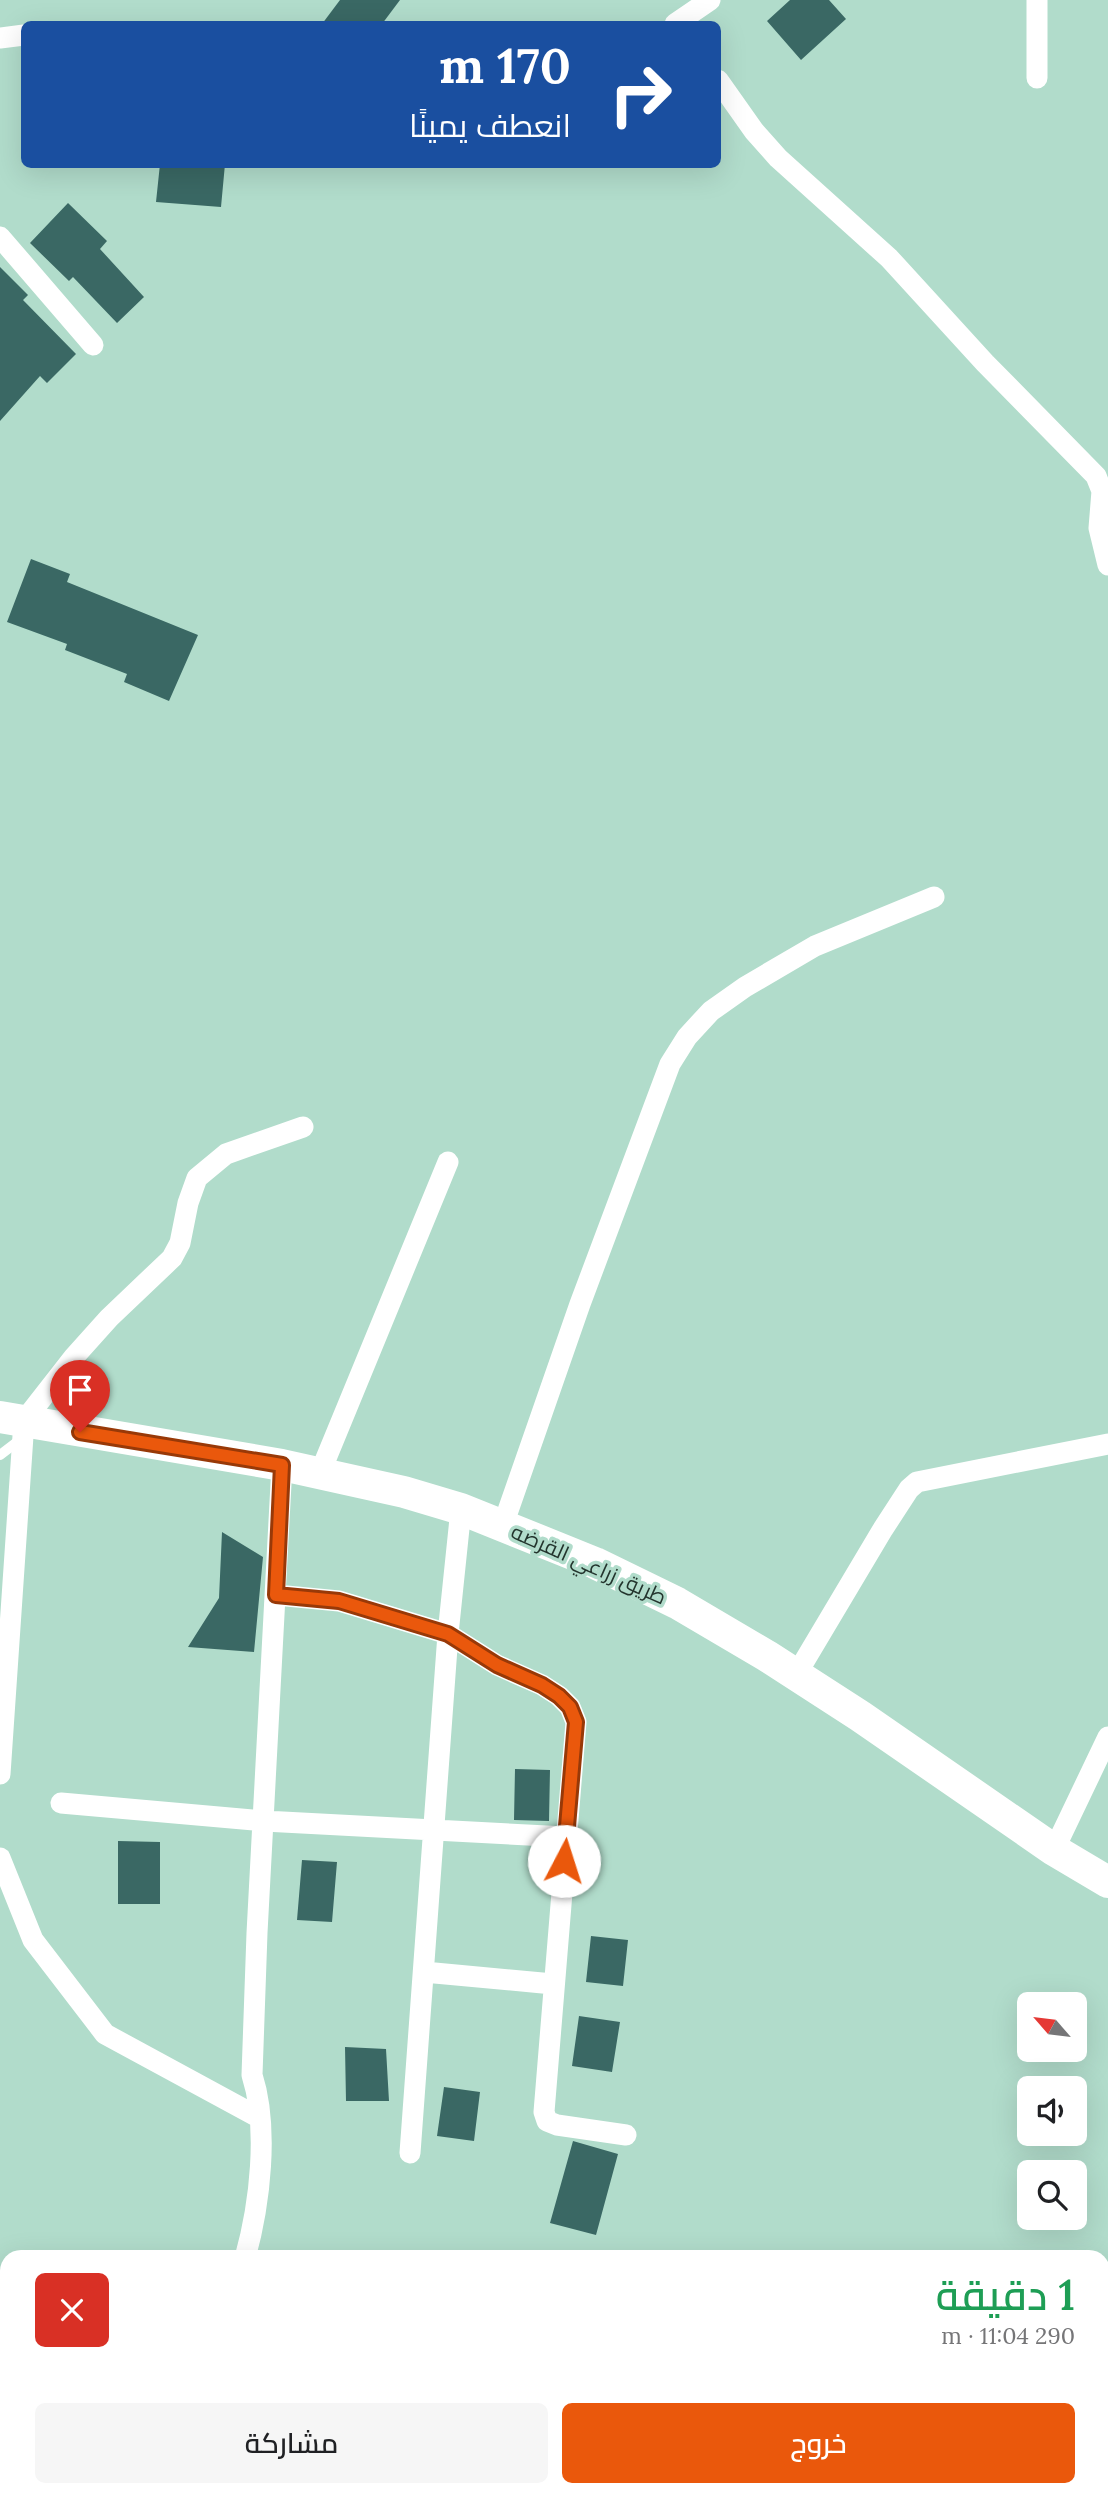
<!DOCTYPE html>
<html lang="ar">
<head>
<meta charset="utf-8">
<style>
	body { margin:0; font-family:Lora,Cairo,serif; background:#f6f6f6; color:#202124; direction:rtl; height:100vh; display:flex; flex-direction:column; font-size:26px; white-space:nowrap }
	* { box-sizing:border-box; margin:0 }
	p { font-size:23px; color:#757577 }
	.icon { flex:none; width:38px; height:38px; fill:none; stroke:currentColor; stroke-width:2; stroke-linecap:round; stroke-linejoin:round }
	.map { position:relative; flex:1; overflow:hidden; direction:ltr }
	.sheet { position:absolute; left:0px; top:2250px; width:1110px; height:247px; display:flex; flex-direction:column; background:#fff; border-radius:21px 21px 0 0; box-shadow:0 7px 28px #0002; direction:rtl }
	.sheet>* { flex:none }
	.banner { position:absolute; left:21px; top:21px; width:700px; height:147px; border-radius:10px; box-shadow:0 7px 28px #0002; direction:rtl; background:#1a4fa0; color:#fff; overflow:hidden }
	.needle { width:46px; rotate:298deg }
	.tools { position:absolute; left:1017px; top:1992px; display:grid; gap:14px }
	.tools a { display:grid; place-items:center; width:70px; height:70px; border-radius:10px; background:#fff; box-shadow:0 7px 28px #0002; font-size:35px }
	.pin { position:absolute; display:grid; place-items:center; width:60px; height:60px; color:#fff; margin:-72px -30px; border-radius:50% 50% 50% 0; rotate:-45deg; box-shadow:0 0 7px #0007 }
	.pin .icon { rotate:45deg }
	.me { position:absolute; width:77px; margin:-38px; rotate:5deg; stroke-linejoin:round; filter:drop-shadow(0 0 5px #0008) }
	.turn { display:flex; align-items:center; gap:24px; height:147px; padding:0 35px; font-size:32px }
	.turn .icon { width:91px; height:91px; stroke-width:2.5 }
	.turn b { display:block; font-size:49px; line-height:60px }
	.round { display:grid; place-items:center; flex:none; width:74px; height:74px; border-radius:10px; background:#f6f6f6 }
	.head { display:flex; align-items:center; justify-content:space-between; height:119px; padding:0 35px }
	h1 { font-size:42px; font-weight:600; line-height:52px; color:#1e9e55 }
	.button { display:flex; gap:14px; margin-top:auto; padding:14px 35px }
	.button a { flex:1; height:80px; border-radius:10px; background:#ea580c; color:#fff; font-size:28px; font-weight:600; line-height:80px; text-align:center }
	.button a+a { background:#f6f6f6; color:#202124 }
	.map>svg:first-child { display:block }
	.building { fill:#3a6864 }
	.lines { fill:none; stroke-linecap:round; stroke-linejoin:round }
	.service { stroke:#fff; stroke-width:10 }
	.minor { stroke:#fff; stroke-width:21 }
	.secondary { stroke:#fff; stroke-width:32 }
	.route-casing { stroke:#983908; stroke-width:18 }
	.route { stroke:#ea580c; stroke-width:12 }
	.labels { text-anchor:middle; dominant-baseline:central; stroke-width:7; stroke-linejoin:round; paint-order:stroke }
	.street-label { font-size:21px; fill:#23342d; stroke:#b1dccb }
</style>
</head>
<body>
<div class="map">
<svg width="1108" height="2496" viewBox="0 0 1108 2496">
	<rect width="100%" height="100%" fill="#b1dccb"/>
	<path class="building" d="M340,0H400L382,24H322Z
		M790,0H829L846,19L801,60L767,21Z
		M160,164H225L221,207L156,202Z
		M68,203L107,241L100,249L144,297L117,323L73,277L69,281L30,243Z
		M0,267L28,295L23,300L76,354L47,383L40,376L0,421Z
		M31,559L70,574L67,582L198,635L169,701L124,682L127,674L65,650L67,644L7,622Z
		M222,1532L263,1557L254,1652L188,1647L219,1598Z
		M515,1769L550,1770L549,1821L514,1820Z
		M118,1841L160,1842V1904H118Z
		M302,1860L337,1862L332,1922L297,1920Z
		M591,1936L628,1940L623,1986L586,1982Z
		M579,2016L620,2022L612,2072L572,2066Z
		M345,2047L386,2049L389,2101H346Z
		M444,2087L480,2092L474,2141L437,2136Z
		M573,2141L618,2154L596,2235L550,2223Z"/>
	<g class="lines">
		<path class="service" d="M0,1455L21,1439"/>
		<path class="minor" d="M1037,0V78
			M675,24L710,0
			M0,38L24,35
			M718,80L754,131L778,158L889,258L985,363L1096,476L1102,491L1099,528L1108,565
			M0,237L93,345
			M320,1473L448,1162
			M503,1525L580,1304L670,1064L687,1037L711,1011L745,987L815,946L934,897
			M276,1595L339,1601L448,1634L497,1665L542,1685L559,1696L570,1707L576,1722L544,2112L547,2121L557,2125L626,2135
			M796,1675L883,1529L909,1489L917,1482L1108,1444
			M0,1774L24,1421L74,1357L109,1318L172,1258L180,1243L188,1203L197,1178L226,1154L303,1127
			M61,1803L264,1821L566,1837
			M1054,1850L1108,1737
			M0,1858L33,1940L105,2034L260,2118
			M424,1972L553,1984
			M410,2153L448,1634L461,1509
			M245,2258C260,2204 269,2128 252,2075L257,1933L282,1465
			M1102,2426L1108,2420
			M115,2496L118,2490
			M1033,2496L1039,2490"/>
		<path class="secondary" d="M0,1417L282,1465L404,1492L461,1509L595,1563L677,1603L767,1656L860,1716L1054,1850L1108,1882"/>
	</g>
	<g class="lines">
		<g class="route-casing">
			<path id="route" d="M80,1432L282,1465L276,1595L339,1601L448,1634L497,1665L542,1685L559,1696L570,1707L576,1722L564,1861"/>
		</g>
		<use href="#route" class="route"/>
	</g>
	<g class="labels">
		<g class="street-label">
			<text transform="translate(589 1564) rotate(24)">طريق زراعي القرضه</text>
		</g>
	</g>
</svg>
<div class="tools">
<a><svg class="needle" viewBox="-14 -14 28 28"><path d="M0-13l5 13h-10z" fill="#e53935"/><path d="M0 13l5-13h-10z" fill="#757577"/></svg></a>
<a><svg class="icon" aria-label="sound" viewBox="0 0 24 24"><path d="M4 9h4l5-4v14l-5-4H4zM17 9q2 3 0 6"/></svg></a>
<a><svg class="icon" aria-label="search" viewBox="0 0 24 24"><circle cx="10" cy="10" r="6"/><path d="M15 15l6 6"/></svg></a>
</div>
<div class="pin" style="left:80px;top:1432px;background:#d93025"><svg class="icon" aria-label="arrive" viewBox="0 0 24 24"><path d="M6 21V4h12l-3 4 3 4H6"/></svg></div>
<svg class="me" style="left:564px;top:1861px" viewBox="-20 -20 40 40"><circle r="19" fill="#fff"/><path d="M0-13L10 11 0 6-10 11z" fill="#ea580c"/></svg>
<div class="banner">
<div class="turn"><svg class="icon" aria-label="right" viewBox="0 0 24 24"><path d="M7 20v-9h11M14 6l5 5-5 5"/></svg><div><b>170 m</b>انعطف يمينًا</div></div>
</div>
<section class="sheet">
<div class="head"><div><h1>1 دقيقة</h1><p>290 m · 11:04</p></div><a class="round" style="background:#d93025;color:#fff"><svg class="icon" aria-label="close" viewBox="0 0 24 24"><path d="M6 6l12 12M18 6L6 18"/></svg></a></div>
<div class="button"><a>خروج</a><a>مشاركة</a></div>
</section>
</div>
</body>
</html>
